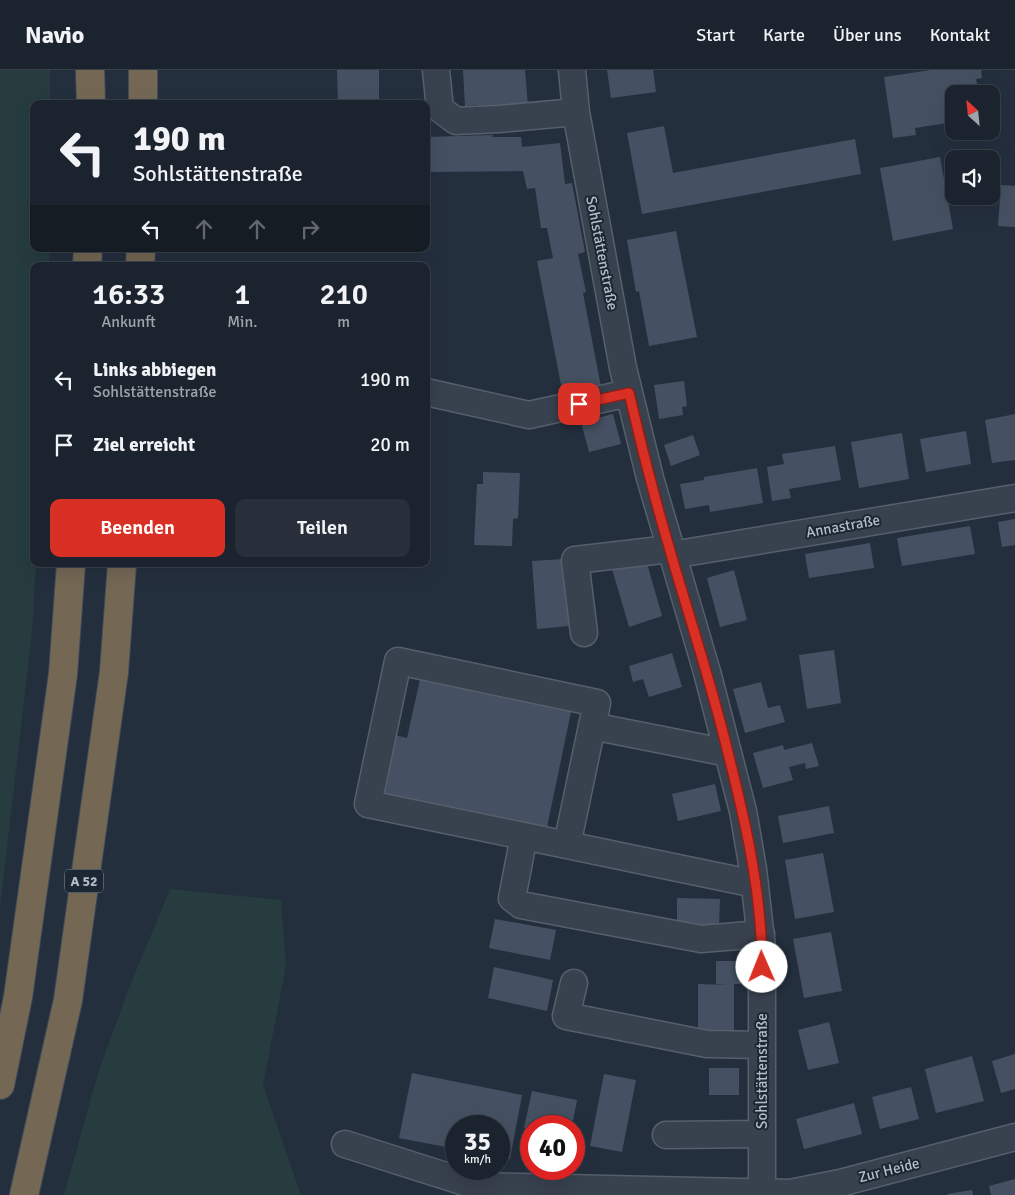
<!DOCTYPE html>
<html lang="de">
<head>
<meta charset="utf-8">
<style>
	body { margin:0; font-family:Signika,sans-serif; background:#282f3a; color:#f1f3f6; height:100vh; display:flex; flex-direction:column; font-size:19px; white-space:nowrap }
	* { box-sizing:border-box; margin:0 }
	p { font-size:16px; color:#a0a4aa }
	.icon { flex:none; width:28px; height:28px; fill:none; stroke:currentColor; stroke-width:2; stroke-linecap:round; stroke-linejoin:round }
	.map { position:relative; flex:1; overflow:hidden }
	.side { position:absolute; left:30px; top:192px; width:400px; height:305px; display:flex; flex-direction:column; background:#1b232e; border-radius:10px; box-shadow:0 5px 20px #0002,0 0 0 1px #39404a }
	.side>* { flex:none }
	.guide { position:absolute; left:30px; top:30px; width:400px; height:152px; border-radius:10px; box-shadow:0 5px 20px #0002,0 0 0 1px #39404a; background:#1b232e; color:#f1f3f6; overflow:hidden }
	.needle { width:32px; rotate:333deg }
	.buttons { position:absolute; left:945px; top:15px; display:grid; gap:10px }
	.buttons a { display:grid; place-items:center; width:55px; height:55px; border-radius:10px; background:#1b232e; box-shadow:0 5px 20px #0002,0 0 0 1px #39404a; font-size:25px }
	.speed { position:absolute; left:445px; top:1045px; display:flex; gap:10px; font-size:25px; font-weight:700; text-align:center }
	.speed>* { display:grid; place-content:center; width:65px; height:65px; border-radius:50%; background:#1b232e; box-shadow:0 5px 20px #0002,0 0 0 1px #39404a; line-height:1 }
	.speed small { font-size:12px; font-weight:400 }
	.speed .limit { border:8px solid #d22; background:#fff; color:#111 }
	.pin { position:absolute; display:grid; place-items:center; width:42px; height:42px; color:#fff; margin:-21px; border-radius:10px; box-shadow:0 2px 8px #0006 }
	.me { position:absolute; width:55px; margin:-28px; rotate:359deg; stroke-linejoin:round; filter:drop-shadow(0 0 4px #0008) }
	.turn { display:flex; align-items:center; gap:18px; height:105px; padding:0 20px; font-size:22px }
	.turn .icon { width:65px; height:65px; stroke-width:2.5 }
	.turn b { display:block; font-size:35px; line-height:42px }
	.lanes { display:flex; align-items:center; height:48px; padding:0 20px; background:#0003; justify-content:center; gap:25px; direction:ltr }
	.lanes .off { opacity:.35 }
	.eta { display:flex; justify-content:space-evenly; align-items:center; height:85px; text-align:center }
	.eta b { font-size:30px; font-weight:600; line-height:35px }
	.cta { display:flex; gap:10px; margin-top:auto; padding:10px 20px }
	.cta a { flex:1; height:58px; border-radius:10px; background:#d93025; color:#fff; font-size:20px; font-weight:600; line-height:58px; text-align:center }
	.cta a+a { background:#282f3a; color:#f1f3f6 }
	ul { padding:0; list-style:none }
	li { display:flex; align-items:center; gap:15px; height:65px; padding:0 20px }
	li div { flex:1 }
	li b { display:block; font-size:19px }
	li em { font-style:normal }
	header { display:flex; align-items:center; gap:30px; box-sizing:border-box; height:70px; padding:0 25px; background:#1b232e; border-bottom:1px solid #39404a }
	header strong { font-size:24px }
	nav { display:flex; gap:28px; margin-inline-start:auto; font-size:18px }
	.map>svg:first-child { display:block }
	.green { fill:#263c3f }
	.building { fill:#455162 }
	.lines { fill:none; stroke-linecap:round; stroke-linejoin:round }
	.minor-casing { stroke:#565f6c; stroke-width:29 }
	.highway-casing { stroke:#434c59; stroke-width:30 }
	.minor { stroke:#38414e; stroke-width:26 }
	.highway { stroke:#746855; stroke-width:28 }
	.route-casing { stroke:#8d1f18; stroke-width:12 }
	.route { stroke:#d93025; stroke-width:9 }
	.labels { text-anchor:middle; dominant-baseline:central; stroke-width:4; stroke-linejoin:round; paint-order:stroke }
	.shield { fill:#1d2633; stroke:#878f9c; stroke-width:1 }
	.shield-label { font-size:14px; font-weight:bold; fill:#b4bcc9 }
	.street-label { font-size:15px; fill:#b4bcc9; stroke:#1d2633 }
</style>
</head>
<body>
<header>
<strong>Navio</strong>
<nav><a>Start</a><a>Karte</a><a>Über uns</a><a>Kontakt</a></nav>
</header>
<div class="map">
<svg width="1015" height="1125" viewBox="0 0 1015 1125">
	<rect width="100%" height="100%" fill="#242f3e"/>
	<path class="green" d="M0,0H50V34H34V179H49V196H34V494H36L32,562L0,838Z
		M170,819L281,830L286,896L263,1015L301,1125H64L98,1003L129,918Z"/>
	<path class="building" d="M337,0H379V34H338Z
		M463,0H525L528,37L479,41L478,35L465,36Z
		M607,0H653L656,22L611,28Z
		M931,0H981L982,8L976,9L979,24H954V52L915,58L916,65L893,68L884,7Z
		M664,56L673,103L855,69L861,104L642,144L627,63Z
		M493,65L492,67H521L522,77L560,73L565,114L572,113L585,182L578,184L586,222L583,223L601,317L563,325L537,191L553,188L547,158H541L535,118L527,119L523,101L426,102V67Z
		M940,87L953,159L893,171L880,98Z
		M1001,115L1015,116V157L998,156Z
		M676,161L697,267L649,276L639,221L636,222L627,170Z
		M684,311L687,336L682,337L683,345L659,349L654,315Z
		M613,344L621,374L589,382L581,352Z
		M1015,344V390L992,393L985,350Z
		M966,361L971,394L926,402L920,369Z
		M902,363L909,409L859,418L851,372Z
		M693,365L700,385L671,396L664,375Z
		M835,376L841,410L789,419L791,428L772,431L767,397L784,394L782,384Z
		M757,398L763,433L710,442L709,435L685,439L680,414L704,410V407Z
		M483,402L520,403L518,448L513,449L512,476L474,475L477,414H483Z
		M1015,449V475L1002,477L998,452Z
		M970,456L975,484L902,496L897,468Z
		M870,473L874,498L809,508L805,484Z
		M564,489L569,556L537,559L532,491Z
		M646,490L662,546L629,557L612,499Z
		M734,500L747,550L720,557L707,508Z
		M834,580L841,633L807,639L799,585Z
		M672,583L682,617L649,627L643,609L633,612L629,596Z
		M421,605L572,637L546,762L380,726L394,665L407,668Z
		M761,612L768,638L780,635L785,652L745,663L733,619Z
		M812,673L819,696L806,699L805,693L789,697L793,710L763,718L753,683L783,675L784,680Z
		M715,714L721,741L678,751L672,724Z
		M829,736L834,763L783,773L778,746Z
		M823,783L834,842L795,849L785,790Z
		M677,828L720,829L719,857L677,856Z
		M495,849L556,860L550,890L489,878Z
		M831,862L842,921L804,928L793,869Z
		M716,891H741V914H734V960H698V914L729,915L716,914Z
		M494,897L553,910L547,941L488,928Z
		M829,952L839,993L808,1000L798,960Z
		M1015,984V1019L1001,1023L992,991Z
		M972,986L984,1031L936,1043L925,999Z
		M709,998H739V1025H709Z
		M412,1003L522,1025L510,1089L499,1087V1056H456V1079L399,1068Z
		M604,1004L636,1010L622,1082L590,1076Z
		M911,1017L919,1049L880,1059L872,1027Z
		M532,1021L577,1030L572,1056H531V1060L524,1058Z
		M854,1033L862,1064L804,1079L796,1049Z
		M1015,1109V1125H991L989,1116Z
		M972,1120L973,1125H947V1124Z"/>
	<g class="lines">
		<g class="minor-casing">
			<path id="minor" d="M436,0L440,39L456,51L499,49L576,42
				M572,0L576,42L623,298L650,408L707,602L728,683L743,741L753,799L762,878V1125
				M426,322L529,345L629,323
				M672,485L1015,428
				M584,563L575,490L670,479
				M728,683L592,656L567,775L755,814
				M524,766L512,828L521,835L701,869L761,864
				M567,775L368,734L398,591L597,633L592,656
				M574,913L566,946L707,974L762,975
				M666,1065L762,1064
				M345,1074L477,1116L790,1123L840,1113L1015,1067"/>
		</g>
		<g class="highway-casing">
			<path id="highway" d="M90,0L91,34
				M143,0V34
				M87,196L88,179
				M140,196L141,179
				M0,1015L18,927L63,604L71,494
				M24,1125L68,930L114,602L122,494"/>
		</g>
		<use href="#minor" class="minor"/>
		<use href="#highway" class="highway"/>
	</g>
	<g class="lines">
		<g class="route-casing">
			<path id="route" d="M579,334L629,323C636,351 642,379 650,408C671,492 700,574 722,659C742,737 762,816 762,897"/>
		</g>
		<use href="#route" class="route"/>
	</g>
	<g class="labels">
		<rect class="shield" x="65" y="799.5" width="38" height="23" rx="4"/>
		<g class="shield-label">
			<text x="84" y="811">A 52</text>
		</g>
		<g class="street-label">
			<text transform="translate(602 183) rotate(79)">Sohlstättenstraße</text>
			<text transform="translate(843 456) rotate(-10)">Annastraße</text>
			<text transform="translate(762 1001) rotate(-90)">Sohlstättenstraße</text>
			<text transform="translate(889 1100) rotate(-14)">Zur Heide</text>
		</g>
	</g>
</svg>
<div class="buttons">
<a><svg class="needle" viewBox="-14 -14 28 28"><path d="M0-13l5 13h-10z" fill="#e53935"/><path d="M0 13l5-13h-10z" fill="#a0a4aa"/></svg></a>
<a><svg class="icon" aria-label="sound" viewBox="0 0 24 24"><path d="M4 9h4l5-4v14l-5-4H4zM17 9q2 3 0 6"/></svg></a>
</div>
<div class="speed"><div>35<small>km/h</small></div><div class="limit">40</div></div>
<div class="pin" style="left:579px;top:334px;background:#d93025"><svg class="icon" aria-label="arrive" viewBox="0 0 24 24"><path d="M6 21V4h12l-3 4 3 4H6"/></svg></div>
<svg class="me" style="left:762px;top:897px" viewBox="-20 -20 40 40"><circle r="19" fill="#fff"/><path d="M0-13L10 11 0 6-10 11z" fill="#d93025"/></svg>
<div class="guide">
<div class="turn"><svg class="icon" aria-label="left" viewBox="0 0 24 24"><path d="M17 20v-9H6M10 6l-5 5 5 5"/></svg><div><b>190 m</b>Sohlstättenstraße</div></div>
<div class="lanes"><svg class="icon" aria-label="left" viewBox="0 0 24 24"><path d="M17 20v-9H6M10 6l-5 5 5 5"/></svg><svg class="icon off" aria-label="ahead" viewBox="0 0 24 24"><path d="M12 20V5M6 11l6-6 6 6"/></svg><svg class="icon off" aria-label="ahead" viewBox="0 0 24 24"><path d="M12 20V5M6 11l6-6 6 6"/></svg><svg class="icon off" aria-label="right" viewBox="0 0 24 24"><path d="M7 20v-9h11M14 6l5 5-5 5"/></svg></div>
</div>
<section class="side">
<div class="eta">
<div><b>16:33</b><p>Ankunft</p></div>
<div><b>1</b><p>Min.</p></div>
<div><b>210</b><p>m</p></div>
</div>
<ul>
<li><svg class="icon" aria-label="left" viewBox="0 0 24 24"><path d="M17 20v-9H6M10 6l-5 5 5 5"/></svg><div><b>Links abbiegen</b><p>Sohlstättenstraße</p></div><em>190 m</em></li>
<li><svg class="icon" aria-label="arrive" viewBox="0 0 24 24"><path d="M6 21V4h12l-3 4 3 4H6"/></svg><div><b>Ziel erreicht</b></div><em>20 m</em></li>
</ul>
<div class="cta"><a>Beenden</a><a>Teilen</a></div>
</section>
</div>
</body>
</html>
